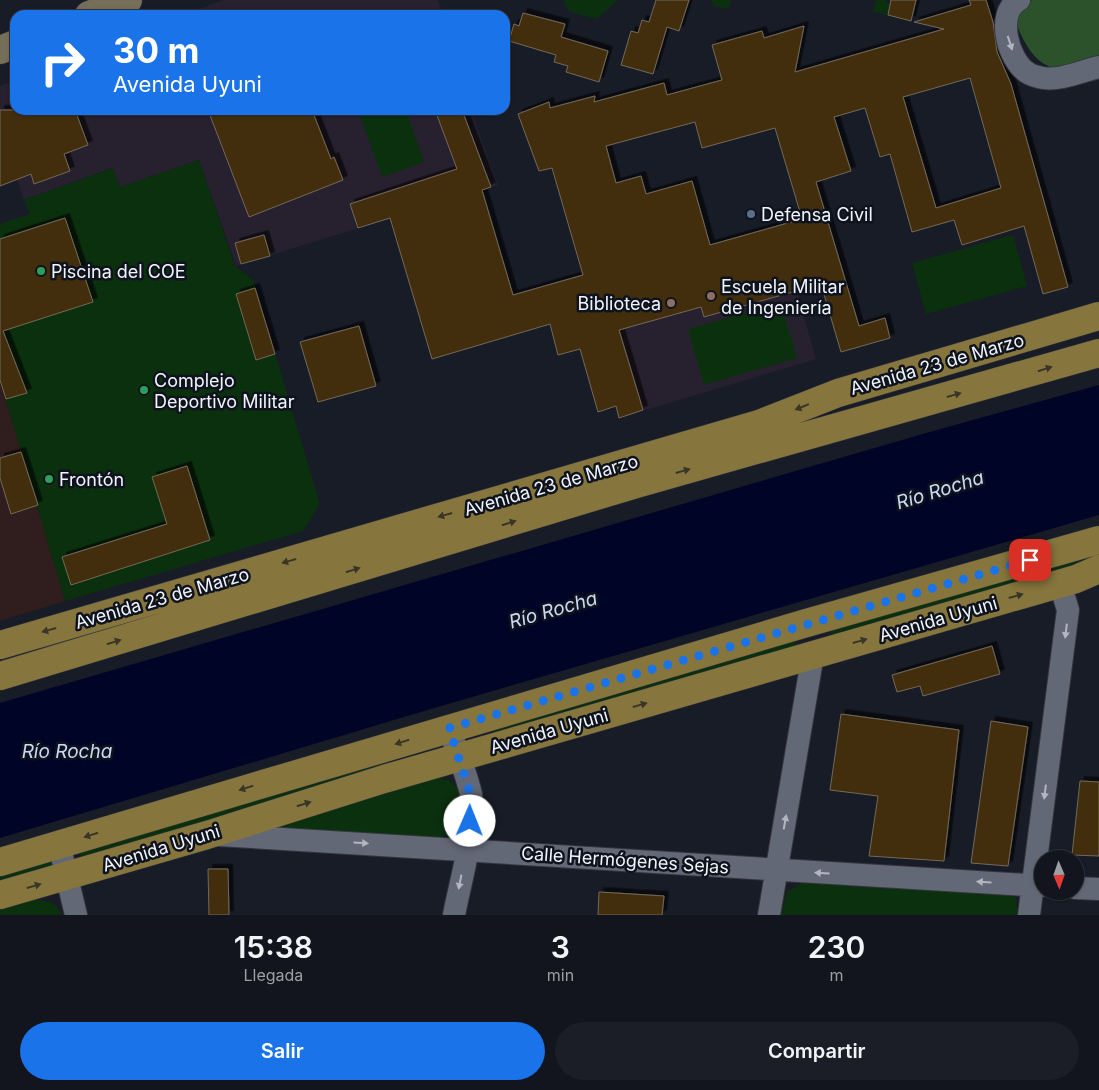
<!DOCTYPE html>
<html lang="es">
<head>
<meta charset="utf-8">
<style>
	body { margin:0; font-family:Inter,sans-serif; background:#1b1e26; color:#f1f3f6; height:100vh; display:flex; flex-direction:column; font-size:19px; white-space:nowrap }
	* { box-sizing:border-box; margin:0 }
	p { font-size:16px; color:#9c9fa4 }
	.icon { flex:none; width:28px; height:28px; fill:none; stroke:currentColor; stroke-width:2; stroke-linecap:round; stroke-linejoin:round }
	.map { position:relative; height:915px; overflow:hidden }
	.drawer { display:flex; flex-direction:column; background:#12151d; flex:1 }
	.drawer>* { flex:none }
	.banner { position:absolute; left:10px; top:10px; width:500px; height:105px; border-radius:15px; box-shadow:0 1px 4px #0004,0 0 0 1px #31343b; background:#1a73e8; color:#fff; overflow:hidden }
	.needle { width:32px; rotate:178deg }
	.fabs { position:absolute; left:1034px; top:850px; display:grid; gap:10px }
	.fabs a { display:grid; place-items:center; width:50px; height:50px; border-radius:50%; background:#12151d; box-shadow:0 1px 4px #0004,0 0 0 1px #31343b; font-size:25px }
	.pin { position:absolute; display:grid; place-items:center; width:42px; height:42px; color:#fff; margin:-21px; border-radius:10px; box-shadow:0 2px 8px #0006 }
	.me { position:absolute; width:55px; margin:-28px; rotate:1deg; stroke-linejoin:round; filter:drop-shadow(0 0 4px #0008) }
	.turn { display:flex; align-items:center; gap:18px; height:105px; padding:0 20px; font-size:22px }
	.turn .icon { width:65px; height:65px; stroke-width:2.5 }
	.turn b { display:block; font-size:35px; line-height:42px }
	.eta { display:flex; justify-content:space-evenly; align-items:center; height:85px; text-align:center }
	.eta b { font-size:30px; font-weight:600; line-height:35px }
	.action { display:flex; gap:10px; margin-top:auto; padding:10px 20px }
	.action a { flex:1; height:58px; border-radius:30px; background:#1a73e8; color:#fff; font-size:20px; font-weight:600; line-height:58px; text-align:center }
	.action a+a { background:#1b1e26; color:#f1f3f6 }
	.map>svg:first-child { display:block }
	.education { fill:#27202f }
	.medical { fill:#301d1d }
	.green { fill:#0b300e }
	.forest { fill:#2c522c }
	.water { fill:#000426 }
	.building { fill:#432e07; stroke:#72695c; fill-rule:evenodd; filter:url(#shadow) }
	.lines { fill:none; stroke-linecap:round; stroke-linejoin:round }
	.street-casing { stroke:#34363f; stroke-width:24 }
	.secondary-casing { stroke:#34363f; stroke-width:29 }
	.primary-casing { stroke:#34363f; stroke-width:29 }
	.street { stroke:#636876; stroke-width:22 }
	.secondary { stroke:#756f5a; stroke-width:28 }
	.primary { stroke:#86763d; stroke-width:28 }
	.oneway { fill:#b2b6c0 }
	.oneway2 { fill:#393628 }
	.route { stroke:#1a73e8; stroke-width:9; stroke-dasharray:0 16.2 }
	.service-dot { fill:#5c6f8a; stroke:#0f131d; stroke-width:2 }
	.leisure-dot { fill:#2e9e5b; stroke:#0f131d; stroke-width:2 }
	.education-dot { fill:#8d6e63; stroke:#0f131d; stroke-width:2 }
	.labels { text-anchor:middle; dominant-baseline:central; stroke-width:5; stroke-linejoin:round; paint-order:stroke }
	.poi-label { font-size:18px; fill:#f2f5fd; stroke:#0f131d; text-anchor:start }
	.street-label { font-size:18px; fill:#f2f5fd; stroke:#0f131d }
	.water-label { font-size:19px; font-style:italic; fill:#cadaf6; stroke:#0f131d }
</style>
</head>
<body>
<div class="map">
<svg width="1099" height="915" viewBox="0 0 1099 915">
	<defs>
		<filter id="shadow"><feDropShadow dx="4.5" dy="-4.5" stdDeviation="0" flood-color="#0009"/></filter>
	</defs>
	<rect width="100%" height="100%" fill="#181c27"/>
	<path class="education" d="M223,0H438L444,15H184Z
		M15,80V110H471L498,185L236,266L199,160L120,187L112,168L24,200L0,132V86Z
		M692,181L710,245L778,226L816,359L619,418L598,343L636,197Z"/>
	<path class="medical" d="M0,380L65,601L0,621Z"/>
	<path class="green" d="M565,0H618L597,19L570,12L564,3Z
		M711,0H731L729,9L714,6Z
		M876,0H886L885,2L890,3L888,15L873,12Z
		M358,110H406L424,162L382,177Z
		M199,160L235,266L253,280L320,504L303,531L65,601L0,380V224L30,214L24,200L113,168L120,187Z
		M1013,235L1027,286L926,314L912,263Z
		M781,303L797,358L704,385L688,329Z
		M1099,549V557L1062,572L833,639L830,630Z
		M794,640L797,649L495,738L493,729Z
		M391,756L394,765L82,860L79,851Z
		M434,777C438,778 446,778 450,781C468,793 464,827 445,836C441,838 434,838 429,838L279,830L278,825Z
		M50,859L52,866L0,881V874Z
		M802,883L1009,895L1016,898L1018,915H781L787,892Z
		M33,900C48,900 55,901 62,915H0V910Z"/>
	<path class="forest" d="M1033,0H1099V73C1084,71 1066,72 1051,67C1031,61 1019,33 1013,14L1018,4Z"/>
	<path class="water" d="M1099,385V515L424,711L0,838V703L926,433Z"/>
	<path class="building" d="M656,0H689L679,31L667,27L653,74L621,65L631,31L638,33L642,20L649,22Z
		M891,0H916L911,21L888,15Z
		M969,0H986L993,22L997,52L1011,84L1068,287L1043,294L1024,226L962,245L954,220L912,232L890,154L880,157L865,108L834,117L851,171L816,182L859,326L885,318L890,338L841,352L821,284L704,317L701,307L619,330L643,410L619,418L616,406L598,412L580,349L558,355L550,324L432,359L390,218L358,228L350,204L457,169L435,110H462L491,187L482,190L513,295L583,275L552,168L539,171L518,114L549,102L550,108L595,96L594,102L664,83L667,95L722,80L712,45L762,31L764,38L804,26L795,72L944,29L914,22L971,5ZM970,78L1001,188L936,208L903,97ZM695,122L702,148L775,128L802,219L710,245L692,181L646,194L641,176L616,183L606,146Z
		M523,13L565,24L561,37L608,51L599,82L566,72L568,66L554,62L556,55L509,41L514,24L519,26Z
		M0,110H75L88,145L64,154L70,171L34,184L31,174L0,186Z
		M208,110H312L331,159L334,157L343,180L249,217Z
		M65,218L93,302L3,331L27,393L6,399L0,380V239Z
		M264,235L270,256L241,264L235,243Z
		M255,288L275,354L256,360L236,294Z
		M359,326L376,386L318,402L300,342Z
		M21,452L38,505L11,514L0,478V458Z
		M187,466L210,540L71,585L62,557L167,524L152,477Z
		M992,646L1000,674L923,696L920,686L897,692L892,675Z
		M841,714L959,730L944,861L869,856L878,796L830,790Z
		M991,721L1028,727L1008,866L971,863Z
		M1080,781L1099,782V856L1072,855Z
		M208,869H228L229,915H209Z
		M599,892L664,896L662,915H598Z"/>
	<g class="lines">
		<g class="street-casing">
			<path id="street" d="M1019,0C995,13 1008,61 1028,73C1032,76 1039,77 1043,78C1060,81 1082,71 1099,67
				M449,728C456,749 466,772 471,794C477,826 460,882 454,915
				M218,835L1042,886
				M59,844L76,915
				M1075,888L1099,889
				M769,915L813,654
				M1029,915L1068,610L1060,584"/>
		</g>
		<g class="secondary-casing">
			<path id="secondary" d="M89,15L128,0
				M0,50L15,44"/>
		</g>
		<g class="primary-casing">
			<path id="primary" d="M0,645L759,424L838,393L1099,316
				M0,676L636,484L1099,353
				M0,862L803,624L1099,540
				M0,895L207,835L384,779L1076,579L1099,569"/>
		</g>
		<use href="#street" class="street"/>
		<use href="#secondary" class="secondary"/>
		<use href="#primary" class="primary"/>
	</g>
	<defs><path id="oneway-solid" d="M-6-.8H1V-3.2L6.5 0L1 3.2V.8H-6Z" transform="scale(1.25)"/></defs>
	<g class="oneway">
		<use href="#oneway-solid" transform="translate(1010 43) rotate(72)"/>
		<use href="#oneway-solid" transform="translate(1066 631) rotate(97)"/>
		<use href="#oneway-solid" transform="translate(1045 792) rotate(97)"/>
		<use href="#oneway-solid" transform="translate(785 822) rotate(-80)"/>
		<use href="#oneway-solid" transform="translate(361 843) rotate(3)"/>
		<use href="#oneway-solid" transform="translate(822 873) rotate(-177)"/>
		<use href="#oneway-solid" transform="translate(460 882) rotate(101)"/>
		<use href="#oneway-solid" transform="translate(984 882) rotate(-177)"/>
	</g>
	<g class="oneway2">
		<use href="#oneway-solid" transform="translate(1045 369) rotate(-17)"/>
		<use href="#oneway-solid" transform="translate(954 395) rotate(-16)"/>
		<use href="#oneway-solid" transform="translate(802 407) rotate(158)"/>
		<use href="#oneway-solid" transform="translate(683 471) rotate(-16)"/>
		<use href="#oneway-solid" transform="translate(445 515) rotate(164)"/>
		<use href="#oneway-solid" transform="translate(509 523) rotate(-17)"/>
		<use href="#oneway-solid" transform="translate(289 561) rotate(164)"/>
		<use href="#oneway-solid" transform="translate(353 570) rotate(-17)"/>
		<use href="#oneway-solid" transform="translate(1016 596) rotate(-16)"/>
		<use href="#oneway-solid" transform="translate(49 630) rotate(164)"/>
		<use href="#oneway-solid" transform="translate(860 641) rotate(-16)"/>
		<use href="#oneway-solid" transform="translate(114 642) rotate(-17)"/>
		<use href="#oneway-solid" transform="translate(640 705) rotate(-16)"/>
		<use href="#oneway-solid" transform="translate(402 742) rotate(163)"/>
		<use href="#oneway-solid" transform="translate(246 788) rotate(163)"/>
		<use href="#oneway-solid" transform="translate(304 804) rotate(-17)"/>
		<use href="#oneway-solid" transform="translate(91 835) rotate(163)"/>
		<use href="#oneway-solid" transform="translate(34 886) rotate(-16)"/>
	</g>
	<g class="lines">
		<path class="route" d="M470,821V793L449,728L1030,560"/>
	</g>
	<circle class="service-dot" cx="751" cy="214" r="5"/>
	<g class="leisure-dot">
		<circle cx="41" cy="271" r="5"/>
		<circle cx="144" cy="390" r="5"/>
		<circle cx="49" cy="479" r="5"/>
	</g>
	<g class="education-dot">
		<circle cx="711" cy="296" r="5"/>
		<circle cx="671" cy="303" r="5"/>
	</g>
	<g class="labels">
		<g class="poi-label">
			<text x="761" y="214">Defensa Civil</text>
			<text x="51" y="271">Piscina del COE</text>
			<text x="721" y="286">Escuela Militar<tspan x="721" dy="21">de Ingeniería</tspan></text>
			<text x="661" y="303" text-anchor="end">Biblioteca</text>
			<text x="154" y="380">Complejo<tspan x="154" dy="21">Deportivo Militar</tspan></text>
			<text x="59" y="479">Frontón</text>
		</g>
		<g class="street-label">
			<text transform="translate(937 364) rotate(-16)">Avenida 23 de Marzo</text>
			<text transform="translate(551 485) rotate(-16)">Avenida 23 de Marzo</text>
			<text transform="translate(162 598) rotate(-16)">Avenida 23 de Marzo</text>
			<text transform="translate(938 619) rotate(-16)">Avenida Uyuni</text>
			<text transform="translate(549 731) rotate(-16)">Avenida Uyuni</text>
			<text transform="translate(161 848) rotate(-17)">Avenida Uyuni</text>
			<text transform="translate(625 860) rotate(4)">Calle Hermógenes Sejas</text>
		</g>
		<g class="water-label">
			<text transform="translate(940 490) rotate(-17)">Río Rocha</text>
			<text transform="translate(553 610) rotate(-16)">Río Rocha</text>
			<text x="67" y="751">Río Rocha</text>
		</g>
	</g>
</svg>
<div class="fabs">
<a><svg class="needle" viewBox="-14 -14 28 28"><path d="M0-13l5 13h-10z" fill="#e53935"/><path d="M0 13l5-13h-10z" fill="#9c9fa4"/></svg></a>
</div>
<div class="pin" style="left:1030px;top:560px;background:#d93025"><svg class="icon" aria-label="arrive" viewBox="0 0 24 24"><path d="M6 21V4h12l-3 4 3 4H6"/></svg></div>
<svg class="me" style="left:470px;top:821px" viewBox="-20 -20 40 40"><circle r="19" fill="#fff"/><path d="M0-13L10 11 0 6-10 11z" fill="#1a73e8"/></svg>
<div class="banner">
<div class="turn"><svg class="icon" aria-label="right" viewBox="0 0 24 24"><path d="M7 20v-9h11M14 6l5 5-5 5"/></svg><div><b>30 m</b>Avenida Uyuni</div></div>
</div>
</div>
<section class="drawer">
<div class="eta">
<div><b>15:38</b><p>Llegada</p></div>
<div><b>3</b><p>min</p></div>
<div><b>230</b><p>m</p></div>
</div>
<div class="action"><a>Salir</a><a>Compartir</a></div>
</section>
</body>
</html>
